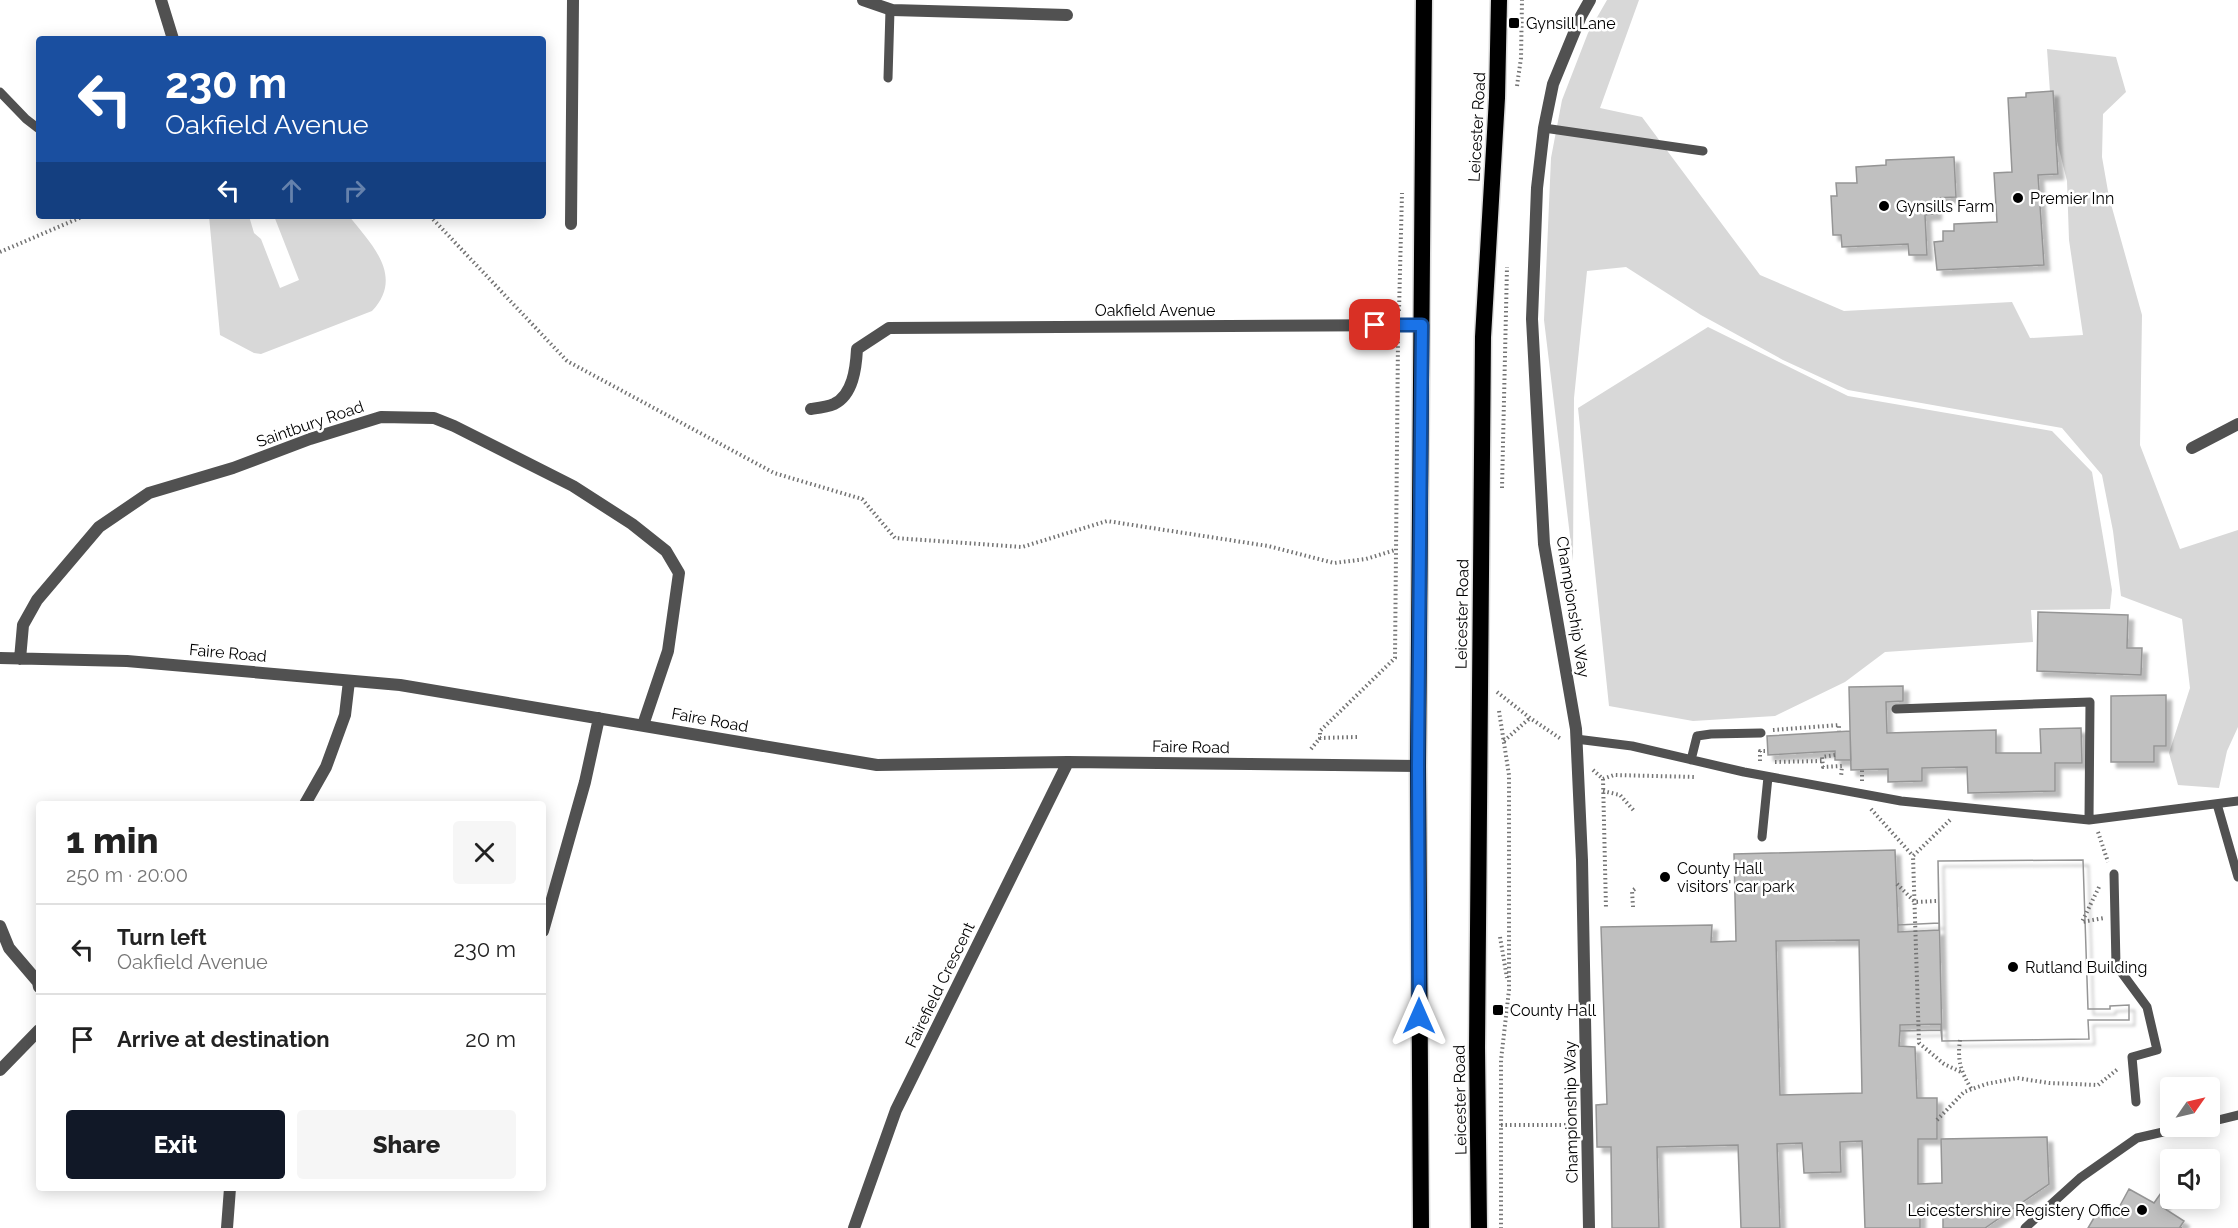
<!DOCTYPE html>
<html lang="en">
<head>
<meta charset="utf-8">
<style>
	body { margin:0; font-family:Raleway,sans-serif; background:#f6f6f6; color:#222; height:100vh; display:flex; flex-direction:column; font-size:22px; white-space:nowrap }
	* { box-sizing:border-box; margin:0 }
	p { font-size:20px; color:#767676 }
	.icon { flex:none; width:33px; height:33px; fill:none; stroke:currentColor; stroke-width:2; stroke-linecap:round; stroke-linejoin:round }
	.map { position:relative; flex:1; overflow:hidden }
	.side { position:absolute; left:36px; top:801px; width:510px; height:390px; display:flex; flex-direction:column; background:#fff; border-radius:6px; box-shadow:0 3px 15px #0003 }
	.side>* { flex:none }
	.guide { position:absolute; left:36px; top:36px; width:510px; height:183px; border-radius:6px; box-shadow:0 3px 15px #0003; background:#1a4fa0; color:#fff; overflow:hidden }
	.needle { width:39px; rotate:56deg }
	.controls { position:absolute; left:2160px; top:1077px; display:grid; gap:12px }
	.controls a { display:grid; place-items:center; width:60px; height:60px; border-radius:6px; background:#fff; box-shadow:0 3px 15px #0003; font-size:30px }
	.pin { position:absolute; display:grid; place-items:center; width:51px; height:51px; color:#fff; margin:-26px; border-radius:12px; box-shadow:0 3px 9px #0006 }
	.me { position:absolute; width:66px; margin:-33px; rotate:0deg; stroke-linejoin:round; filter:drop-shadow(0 0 4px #0008) }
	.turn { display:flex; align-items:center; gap:21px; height:126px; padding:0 30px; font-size:27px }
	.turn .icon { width:78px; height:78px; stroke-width:2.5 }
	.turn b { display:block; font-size:42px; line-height:51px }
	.lanes { display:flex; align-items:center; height:57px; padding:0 30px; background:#0003; justify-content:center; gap:30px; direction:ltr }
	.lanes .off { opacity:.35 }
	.round { display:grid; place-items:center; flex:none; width:63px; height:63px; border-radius:6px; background:#f6f6f6 }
	.head { display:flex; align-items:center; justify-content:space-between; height:102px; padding:0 30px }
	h1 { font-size:36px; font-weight:800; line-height:45px }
	.primary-button { display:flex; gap:12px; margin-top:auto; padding:12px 30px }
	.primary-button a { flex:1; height:69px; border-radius:6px; background:#111827; color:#fff; font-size:24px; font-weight:800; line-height:69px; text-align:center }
	.primary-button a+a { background:#f6f6f6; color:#222 }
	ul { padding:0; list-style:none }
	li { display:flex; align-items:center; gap:18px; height:90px; padding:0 30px; border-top:2px solid #e0e0e0 }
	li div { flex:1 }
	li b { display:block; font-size:22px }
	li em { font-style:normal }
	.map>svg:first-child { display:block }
	.green { fill:#d8d8d8 }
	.building { fill:#c0c0c0; stroke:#959595; stroke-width:1.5; fill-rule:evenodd; filter:url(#shadow) }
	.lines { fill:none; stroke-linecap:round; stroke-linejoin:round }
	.trunk-casing { stroke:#dbdbdb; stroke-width:19 }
	.path { stroke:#737373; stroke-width:4; stroke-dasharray:1.5 3; stroke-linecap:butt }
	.service { stroke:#515151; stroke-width:9 }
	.minor { stroke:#515151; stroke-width:12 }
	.trunk { stroke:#000; stroke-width:16 }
	.route-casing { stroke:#114b97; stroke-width:15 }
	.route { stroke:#1a73e8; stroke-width:10 }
	.poi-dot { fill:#000; stroke:#fff; stroke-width:2 }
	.labels { text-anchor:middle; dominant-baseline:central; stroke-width:5; stroke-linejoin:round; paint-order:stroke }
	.poi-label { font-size:16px; fill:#000; stroke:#fff; text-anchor:start }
	.street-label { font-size:16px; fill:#000; stroke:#fff }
</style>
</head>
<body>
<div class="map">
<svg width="2238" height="1228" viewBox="0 0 2238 1228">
	<defs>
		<filter id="shadow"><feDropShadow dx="5.5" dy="5.5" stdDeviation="1.5" flood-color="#0004"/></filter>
	</defs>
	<rect width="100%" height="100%" fill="#fff"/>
	<path class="green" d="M1607,0H1639L1600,108L1642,117L1760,275L1844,311L2012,302L2030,338L2083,335L2069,240L2067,181L2052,121L2047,49L2116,57L2126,92L2103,114L2102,157L2109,197L2142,315L2140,445L2180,549L2238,530V727L2227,751L2219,788L2178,785L2169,753L2190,688L2182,619L2121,596L2113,531L2102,475L2062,428L1848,390L1783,360L1701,315L1626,267L1587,271L1574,398L1573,561L1544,320L1551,158L1562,100L1588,33Z
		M209,216H249L254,233L261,239L280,288L299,280L274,216H349C371,244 405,276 372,311L261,354L254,353L220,335Z
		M1708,327L1848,396L2052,431L2092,472L2112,590L2110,609L2031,610L2033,642L1885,652L1845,682L1775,716L1693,721L1609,706L1578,408Z"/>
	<path class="building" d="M2053,91L2058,174L2038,175L2044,265L1937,270L1934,242L1943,241V231H1954V224L1997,222L1994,173L2012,172L2008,98L2026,97V93Z
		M1954,157L1956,197L1935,198L1936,214L1925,215L1927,255H1909L1908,244L1842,247L1841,235H1833L1831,196H1837L1836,183H1857L1856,167L1886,165V160Z
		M2038,612L2128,615L2127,648H2142L2141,675L2037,671Z
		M1903,686V701L1886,702L1887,733L1996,730V753H2041L2040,729L2081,728L2082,763H2055V791L1968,793L1967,767L1922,768V781L1888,782V769L1851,770L1849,687Z
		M2166,695V746H2154V762H2111V696Z
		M1850,731L1851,760H1835V751L1768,755L1767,736Z
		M1895,850L1898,925L1939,923L1938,861L2083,860L2088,1009H2110V1006L2129,1005V1020H2088L2089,1039L1942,1041L1941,1030L1900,1031L1899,1046L1915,1047L1917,1098H1937V1139H1918V1184L1942,1183L1941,1139L2047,1137L2049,1184L1985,1228H1943V1209H1920V1228H1865L1862,1141L1840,1142L1841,1172L1804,1173L1802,1143L1777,1144L1780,1228H1741L1738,1145L1657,1147L1659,1228H1612L1611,1147H1597L1596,1105L1607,1104L1601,927L1712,925L1711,942L1736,941L1734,854ZM1859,940L1862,1093L1780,1095L1776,941Z
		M2083,860L2088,1009H2110V1006L2129,1005V1020H2088L2089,1039L1942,1041L1938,861Z
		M1939,923V930L1898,932V925Z
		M1941,1024V1030L1900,1031V1025Z
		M2129,1189L2154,1203L2161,1193L2168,1196L2162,1207L2184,1221L2180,1227L2182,1228H2088L2102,1204L2116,1213Z"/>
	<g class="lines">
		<g class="trunk-casing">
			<path id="trunk" d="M1421,1228L1418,766L1424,0
				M1479,1228L1477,1048L1483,337L1497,98L1499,0"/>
		</g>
		<path class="path" d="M1517,86L1521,58L1522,0
			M430,216L567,361L774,473L862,499L895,538L1022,547L1107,521L1268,546L1334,563L1366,559L1395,550
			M0,252L84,216
			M1399,311L1402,193
			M1502,488L1507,267
			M1497,692L1530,718L1561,739
			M1499,711L1509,775V990L1501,1060V1228
			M1773,730L1839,725V731
			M1357,737L1320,738V731L1395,658L1398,339
			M1504,741L1530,718
			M1311,749L1320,738
			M1835,755L1822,757L1823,767L1842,766L1841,777
			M1760,761V751H1768
			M1775,762L1822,761
			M1593,770L1603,779L1614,775L1696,777
			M1603,779L1606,909
			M1862,781V770
			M1603,791L1620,795L1635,812
			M1871,809L1913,856
			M1950,820L1913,856L1919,1043L1944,1064L1961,1072
			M2098,832L2108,862
			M1897,884L1915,902L1937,901
			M2099,887L2082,922L2104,918
			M1633,907L1632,891L1636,888
			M1500,937L1507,978
			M1960,1040C1957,1061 1961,1072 1972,1090
			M1937,1120L1964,1092L1986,1084L2017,1078L2049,1083L2098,1085L2119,1068
			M1501,1125H1572"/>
		<path class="service" d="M888,78L890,10
			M0,92L26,119L39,129
			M1544,128L1703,151
			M1896,709L2090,702L2089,820
			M1576,739L1632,746L1744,772L1901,801L2089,820L2238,801
			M1691,760L1697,736L1711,734L1761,733
			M2217,804L2238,877
			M1762,837L1768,777
			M2114,874L2116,965L2147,1007L2157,1050L2132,1057L2136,1102
			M2210,1122L2238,1115
			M2025,1228L2080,1178L2137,1138L2189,1126"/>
		<path class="minor" d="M161,0L173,39
			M863,0L892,10L1067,15
			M571,224L573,0
			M811,409C818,408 827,407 834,404C853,395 856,368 857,349L889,328L1422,325
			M2192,448L2238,424
			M0,658L127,661L400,685L877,765L1068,762L1418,766
			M20,659L23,625L37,600L99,527L149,493L233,468L310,439L381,417L434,418L454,426L573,486L632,524L666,551L679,573L668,651L643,725
			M305,804L326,767L345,715L349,681
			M0,926L9,948L38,982L39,987
			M543,931L585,782L599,718
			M0,1070L39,1030
			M227,1228L230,1188
			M854,1228L896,1110L1068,762
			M1589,1228L1582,860L1576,729L1544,544L1532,319L1537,188L1544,128L1553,84L1581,16L1590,0"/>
		<use href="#trunk" class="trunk"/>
	</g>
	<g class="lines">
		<g class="route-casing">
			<path id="route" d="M1375,325H1422L1418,766L1419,1016"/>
		</g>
		<use href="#route" class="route"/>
	</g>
	<g class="poi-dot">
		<rect x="1508" y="17" width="12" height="12" rx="3"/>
		<circle cx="2018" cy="198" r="6"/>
		<circle cx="1884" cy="206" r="6"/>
		<circle cx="1665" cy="877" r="6"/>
		<circle cx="2013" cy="967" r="6"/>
		<rect x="1492" y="1004" width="12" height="12" rx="3"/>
		<circle cx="2142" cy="1210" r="6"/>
	</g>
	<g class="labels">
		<g class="poi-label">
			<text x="1526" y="23">Gynsill Lane</text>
			<text x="2030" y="198">Premier Inn</text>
			<text x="1896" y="206">Gynsills Farm</text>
			<text x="1677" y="868">County Hall<tspan x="1677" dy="18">visitors' car park</tspan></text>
			<text x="2025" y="967">Rutland Building</text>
			<text x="1510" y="1010">County Hall</text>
			<text x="2130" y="1210" text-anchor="end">Leicestershire Registery Office</text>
		</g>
		<g class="street-label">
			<text transform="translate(1477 127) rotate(-87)">Leicester Road</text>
			<text x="1155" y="310">Oakfield Avenue</text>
			<text transform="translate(310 424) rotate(-19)">Saintbury Road</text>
			<text transform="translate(1573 607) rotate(81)">Championship Way</text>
			<text transform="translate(1462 614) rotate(-89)">Leicester Road</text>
			<text transform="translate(228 653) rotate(5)">Faire Road</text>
			<text transform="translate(710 720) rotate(10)">Faire Road</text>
			<text transform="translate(1191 747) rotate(1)">Faire Road</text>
			<text transform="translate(940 985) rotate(-64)">Fairefield Crescent</text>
			<text transform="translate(1460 1100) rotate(-91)">Leicester Road</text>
			<text transform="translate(1571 1112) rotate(-91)">Championship Way</text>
		</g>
	</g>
</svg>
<div class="controls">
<a><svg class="needle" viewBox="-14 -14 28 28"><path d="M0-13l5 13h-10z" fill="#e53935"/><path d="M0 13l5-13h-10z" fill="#767676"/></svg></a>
<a><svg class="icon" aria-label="sound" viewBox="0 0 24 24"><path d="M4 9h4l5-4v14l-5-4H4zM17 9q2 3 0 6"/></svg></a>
</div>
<div class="pin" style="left:1375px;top:325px;background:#d93025"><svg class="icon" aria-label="arrive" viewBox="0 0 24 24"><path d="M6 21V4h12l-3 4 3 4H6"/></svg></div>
<svg class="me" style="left:1419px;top:1016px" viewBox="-20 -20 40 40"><path d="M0-17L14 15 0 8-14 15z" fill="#1a73e8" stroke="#fff" stroke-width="4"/></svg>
<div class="guide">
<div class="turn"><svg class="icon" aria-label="left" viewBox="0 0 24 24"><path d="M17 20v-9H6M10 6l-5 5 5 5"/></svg><div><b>230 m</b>Oakfield Avenue</div></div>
<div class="lanes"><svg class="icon" aria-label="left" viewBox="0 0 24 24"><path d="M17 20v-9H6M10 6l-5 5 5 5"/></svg><svg class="icon off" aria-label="ahead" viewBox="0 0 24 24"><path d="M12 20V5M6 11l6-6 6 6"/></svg><svg class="icon off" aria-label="right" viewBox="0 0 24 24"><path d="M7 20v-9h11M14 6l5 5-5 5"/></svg></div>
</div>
<section class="side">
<div class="head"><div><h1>1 min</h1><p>250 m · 20:00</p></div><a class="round"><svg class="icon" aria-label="close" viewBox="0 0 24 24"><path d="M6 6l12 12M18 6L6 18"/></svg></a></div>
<ul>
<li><svg class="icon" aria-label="left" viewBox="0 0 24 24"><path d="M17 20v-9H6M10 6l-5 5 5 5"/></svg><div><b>Turn left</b><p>Oakfield Avenue</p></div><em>230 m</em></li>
<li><svg class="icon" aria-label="arrive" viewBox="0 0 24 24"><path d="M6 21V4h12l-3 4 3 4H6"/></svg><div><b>Arrive at destination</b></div><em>20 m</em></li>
</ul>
<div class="primary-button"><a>Exit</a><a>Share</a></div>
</section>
</div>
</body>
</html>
